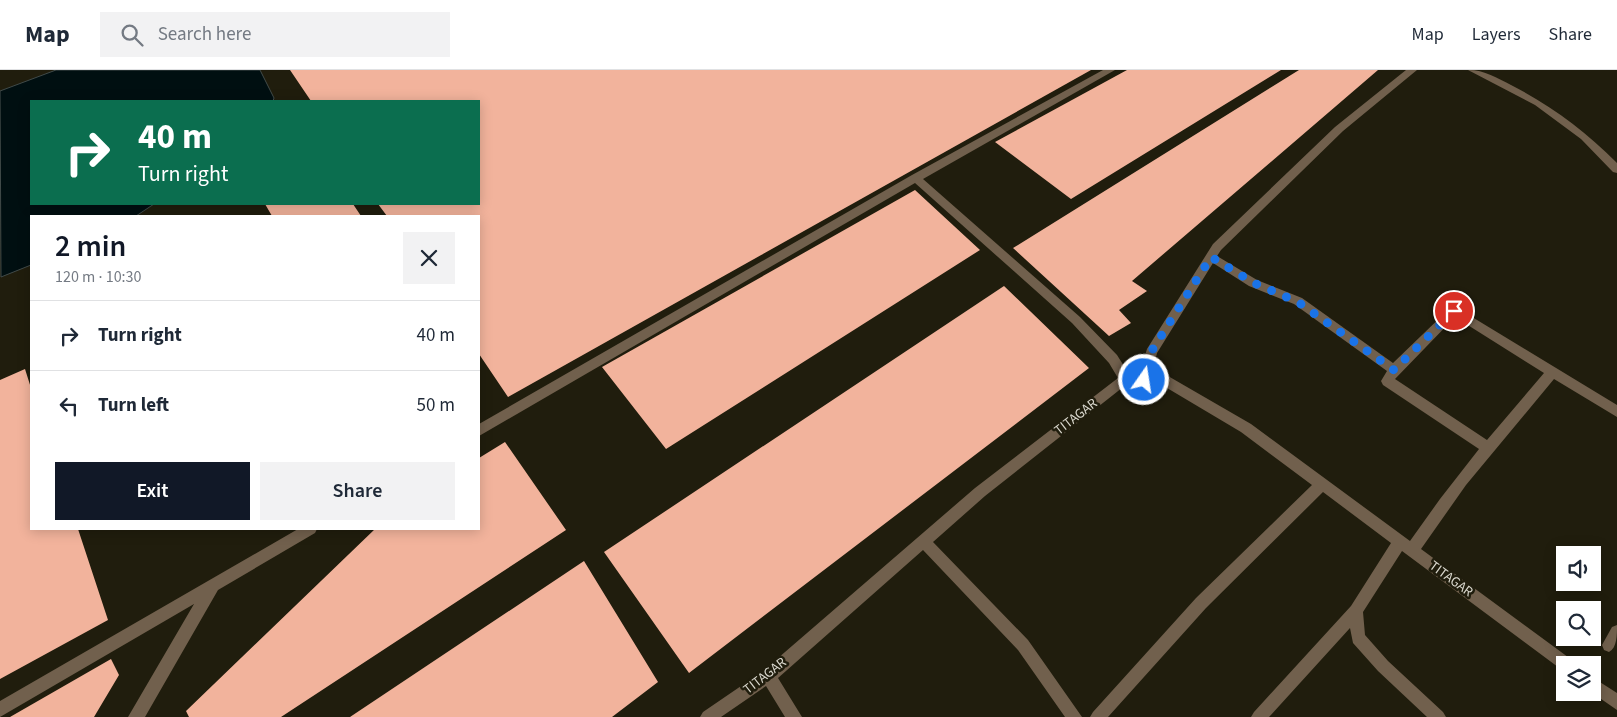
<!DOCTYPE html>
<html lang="en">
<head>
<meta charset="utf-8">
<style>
	body { margin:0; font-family:"Source Sans 3",sans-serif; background:#f2f2f3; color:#1f2937; height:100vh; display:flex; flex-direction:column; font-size:19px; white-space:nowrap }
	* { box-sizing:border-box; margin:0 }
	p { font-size:16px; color:#747a83 }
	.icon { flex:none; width:28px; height:28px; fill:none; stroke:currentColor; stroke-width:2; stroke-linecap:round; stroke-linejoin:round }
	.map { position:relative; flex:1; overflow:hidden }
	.sheet { position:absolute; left:30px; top:145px; width:450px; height:315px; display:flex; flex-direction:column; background:#fff; border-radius:0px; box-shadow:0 2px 12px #0003 }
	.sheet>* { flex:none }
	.guide { position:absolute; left:30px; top:30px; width:450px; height:105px; border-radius:0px; box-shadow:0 2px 12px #0003; background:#0b6e4f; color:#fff; overflow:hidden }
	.controls { position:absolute; left:1556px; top:476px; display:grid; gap:10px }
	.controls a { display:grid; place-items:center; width:45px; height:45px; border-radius:0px; background:#fff; box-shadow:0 2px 12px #0003; font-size:25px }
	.pin { position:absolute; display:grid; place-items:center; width:42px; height:42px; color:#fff; margin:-21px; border:2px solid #fff; border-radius:50%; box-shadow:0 1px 5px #0007 }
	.me { position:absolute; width:55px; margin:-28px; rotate:13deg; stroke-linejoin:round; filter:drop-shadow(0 0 4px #0008) }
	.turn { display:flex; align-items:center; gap:18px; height:105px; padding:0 25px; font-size:22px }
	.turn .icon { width:65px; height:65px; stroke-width:2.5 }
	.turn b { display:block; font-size:35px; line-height:42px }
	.round { display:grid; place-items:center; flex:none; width:52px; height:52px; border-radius:0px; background:#f2f2f3 }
	.summary { display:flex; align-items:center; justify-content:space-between; height:85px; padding:0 25px }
	h1 { font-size:30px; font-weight:600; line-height:38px; color:#111827 }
	.action { display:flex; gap:10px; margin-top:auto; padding:10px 25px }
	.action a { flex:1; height:58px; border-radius:0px; background:#111827; color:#fff; font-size:20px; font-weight:600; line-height:58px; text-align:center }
	.action a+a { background:#f2f2f3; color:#1f2937 }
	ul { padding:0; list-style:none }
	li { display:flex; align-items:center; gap:15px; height:70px; padding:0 25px; border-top:1px solid #e0e1e3 }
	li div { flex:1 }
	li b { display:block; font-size:19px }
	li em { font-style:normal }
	header { display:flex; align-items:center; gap:30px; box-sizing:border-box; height:70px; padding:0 25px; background:#fff; border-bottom:1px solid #e0e1e3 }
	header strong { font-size:24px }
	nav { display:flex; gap:28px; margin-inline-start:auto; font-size:18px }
	.search { width:350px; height:45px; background:#f2f2f3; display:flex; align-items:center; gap:12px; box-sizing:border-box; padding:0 18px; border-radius:0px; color:#747a83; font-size:19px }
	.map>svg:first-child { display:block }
	.water { fill:#000f11; stroke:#414b4a }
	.building { fill:#f2b39c }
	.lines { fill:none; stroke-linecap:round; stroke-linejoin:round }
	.minor { fill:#71604d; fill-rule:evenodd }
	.route { stroke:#1a73e8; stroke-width:9; stroke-dasharray:0 16.2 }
	.labels { text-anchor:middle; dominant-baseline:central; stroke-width:5; stroke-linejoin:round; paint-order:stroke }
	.street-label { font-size:14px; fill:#dad8ce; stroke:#201d0d }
</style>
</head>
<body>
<header>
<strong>Map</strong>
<div class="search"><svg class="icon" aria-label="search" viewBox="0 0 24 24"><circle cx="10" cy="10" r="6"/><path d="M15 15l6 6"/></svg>Search here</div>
<nav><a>Map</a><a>Layers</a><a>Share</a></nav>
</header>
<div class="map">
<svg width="1617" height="647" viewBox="0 0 1617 647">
	<rect width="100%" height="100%" fill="#201d0d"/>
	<path class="water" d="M56,0H260L274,28L273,31H31V134H154L136,146H31V195L1,207L0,21Z"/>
	<path class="building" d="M290,0H1091L508,327L479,284V146H387L378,134H479V31H311Z
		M1127,0H1281L1071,129L995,72Z
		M1299,0H1378L1132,211L1147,221L1119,240L1131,253L1109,266L1013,178Z
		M915,120L980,180L666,379L602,297Z
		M265,134H353L361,146H272Z
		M1004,216L1089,298L689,603L604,482Z
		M25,299L31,318V459H78L108,550L0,609V310Z
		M505,372L566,460L281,647H189L186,641L375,459H479V388Z
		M584,491L658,612L612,647H350Z
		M111,589L119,605L94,647H10Z"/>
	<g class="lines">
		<path class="minor" d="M1103,0H1115L923,109L1080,247L1117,285L1129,304H1139L1147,279L1213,174L1335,57L1406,0H1417L1343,61L1221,180L1217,186L1257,210L1302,228L1393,293L1450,238L1454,236L1617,335V347L1554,309L1466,415L1421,479L1572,590L1574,595H1565V602L1562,600L1402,481L1363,542L1365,565L1388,591L1443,642L1446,647H1427L1378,601L1353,573L1350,558L1269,647H1251L1254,642L1351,536L1391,473L1323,422L1206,538L1108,647H1090L1093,642L1196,528L1312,415L1241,362L1162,315L1127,314L985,426L933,472L1028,570L1082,647H1065L1018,580L923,480L778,608L802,647H785L766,616L721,647H700L703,642L763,601L975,418L1118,308L1109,293L1072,253L915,113L479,366V354L912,105ZM1213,193L1249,216L1294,234L1387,301L1381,311L1383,315L1479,379L1440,429L1410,471L1251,354L1168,306L1152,305L1157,283ZM1455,247L1544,303L1487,370L1395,309Z
			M1468,0C1485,0 1497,8 1511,15C1552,36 1584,60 1617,93V103L1613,102L1581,69L1535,35Z
			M298,459H317L315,463L218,520L145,647H128L194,534L0,647V631Z
			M1617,555C1617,565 1617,578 1609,582L1604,580L1602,575L1612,557Z
			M1592,607L1617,623V640L1591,622Z"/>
	</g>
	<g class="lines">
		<path class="route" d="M1144,310L1151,282L1211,187L1254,213L1298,232L1394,300L1454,241"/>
	</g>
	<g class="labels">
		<g class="street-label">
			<text transform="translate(1076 347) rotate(-38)">TITAGAR</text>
			<text transform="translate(1451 509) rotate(36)">TITAGAR</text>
			<text transform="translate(765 606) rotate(-38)">TITAGAR</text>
		</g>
	</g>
</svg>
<div class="controls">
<a><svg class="icon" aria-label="sound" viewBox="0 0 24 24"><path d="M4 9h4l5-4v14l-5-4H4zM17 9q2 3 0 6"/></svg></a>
<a><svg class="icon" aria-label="search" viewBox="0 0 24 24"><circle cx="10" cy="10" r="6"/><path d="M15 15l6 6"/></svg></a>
<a><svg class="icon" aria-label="layers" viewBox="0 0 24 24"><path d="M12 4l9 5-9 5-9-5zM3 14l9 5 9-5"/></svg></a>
</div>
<div class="pin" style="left:1454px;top:241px;background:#d93025"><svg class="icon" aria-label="arrive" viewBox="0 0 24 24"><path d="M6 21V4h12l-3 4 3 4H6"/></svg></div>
<svg class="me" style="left:1144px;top:310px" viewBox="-20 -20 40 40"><circle r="17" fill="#1a73e8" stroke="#fff" stroke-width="3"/><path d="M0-11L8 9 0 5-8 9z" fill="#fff"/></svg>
<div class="guide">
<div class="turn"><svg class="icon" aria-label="right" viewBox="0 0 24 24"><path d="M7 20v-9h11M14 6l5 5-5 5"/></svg><div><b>40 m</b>Turn right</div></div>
</div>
<section class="sheet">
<div class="summary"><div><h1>2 min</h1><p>120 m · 10:30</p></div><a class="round"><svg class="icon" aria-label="close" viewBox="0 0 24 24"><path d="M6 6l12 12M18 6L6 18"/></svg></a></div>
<ul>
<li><svg class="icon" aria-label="right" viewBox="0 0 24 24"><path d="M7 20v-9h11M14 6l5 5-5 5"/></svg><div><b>Turn right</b></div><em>40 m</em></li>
<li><svg class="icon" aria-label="left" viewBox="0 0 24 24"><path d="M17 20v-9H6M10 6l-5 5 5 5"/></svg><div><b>Turn left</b></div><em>50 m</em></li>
</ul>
<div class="action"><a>Exit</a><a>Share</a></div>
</section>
</div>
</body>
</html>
